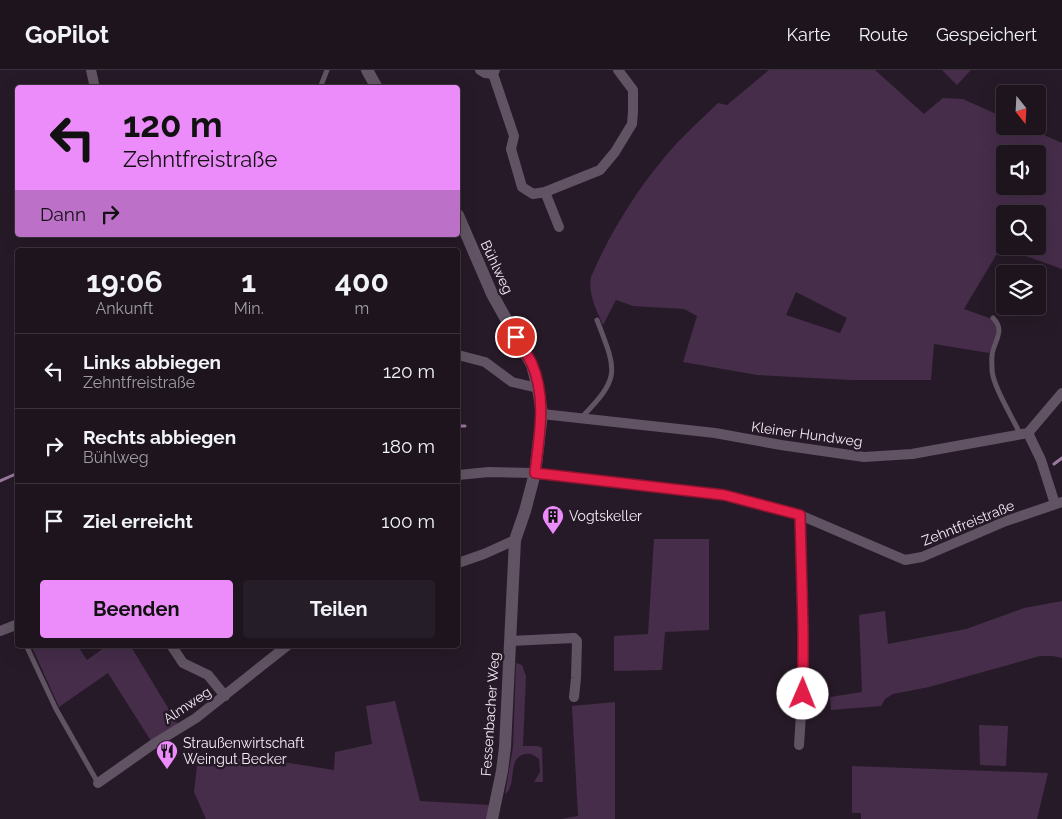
<!DOCTYPE html>
<html lang="de">
<head>
<meta charset="utf-8">
<style>
	body { margin:0; font-family:Raleway,sans-serif; background:#251d27; color:#f1f3f6; height:100vh; display:flex; flex-direction:column; font-size:19px; white-space:nowrap }
	* { box-sizing:border-box; margin:0 }
	p { font-size:16px; color:#a09ea4 }
	.icon { flex:none; width:28px; height:28px; fill:none; stroke:currentColor; stroke-width:2; stroke-linecap:round; stroke-linejoin:round }
	.map { position:relative; flex:1; overflow:hidden }
	.drawer { position:absolute; left:15px; top:178px; width:445px; height:400px; display:flex; flex-direction:column; background:#1d141e; border-radius:5px; box-shadow:0 5px 20px #0002,0 0 0 1px #3b333c }
	.drawer>* { flex:none }
	.banner { position:absolute; left:15px; top:15px; width:445px; height:152px; border-radius:5px; box-shadow:0 5px 20px #0002,0 0 0 1px #3b333c; background:#ec8cfa; color:#111; overflow:hidden }
	.needle { width:32px; rotate:162deg }
	.fabs { position:absolute; left:996px; top:15px; display:grid; gap:10px }
	.fabs a { display:grid; place-items:center; width:50px; height:50px; border-radius:5px; background:#1d141e; box-shadow:0 5px 20px #0002,0 0 0 1px #3b333c; font-size:25px }
	.pin { position:absolute; display:grid; place-items:center; width:42px; height:42px; color:#fff; margin:-21px; border:2px solid #fff; border-radius:50%; box-shadow:0 1px 5px #0007 }
	.me { position:absolute; width:55px; margin:-28px; rotate:1deg; stroke-linejoin:round; filter:drop-shadow(0 0 4px #0008) }
	.turn { display:flex; align-items:center; gap:18px; height:105px; padding:0 25px; font-size:22px }
	.turn .icon { width:65px; height:65px; stroke-width:2.5 }
	.turn b { display:block; font-size:35px; line-height:42px }
	.then { display:flex; align-items:center; height:48px; padding:0 25px; background:#0003; gap:10px; font-size:19px }
	.eta { display:flex; justify-content:space-evenly; align-items:center; height:85px; text-align:center }
	.eta b { font-size:30px; font-weight:700; line-height:35px }
	.button { display:flex; gap:10px; margin-top:auto; padding:10px 25px }
	.button a { flex:1; height:58px; border-radius:5px; background:#ec8cfa; color:#111; font-size:20px; font-weight:700; line-height:58px; text-align:center }
	.button a+a { background:#251d27; color:#f1f3f6 }
	ul { padding:0; list-style:none }
	li { display:flex; align-items:center; gap:15px; height:75px; padding:0 25px; border-top:1px solid #3b333c }
	li div { flex:1 }
	li b { display:block; font-size:19px }
	li em { font-style:normal }
	header { display:flex; align-items:center; gap:30px; box-sizing:border-box; height:70px; padding:0 25px; background:#1d141e; border-bottom:1px solid #3b333c }
	header strong { font-size:24px }
	nav { display:flex; gap:28px; margin-inline-start:auto; font-size:18px }
	.map>svg:first-child { display:block }
	.green { fill:#462d4a; fill-rule:evenodd }
	.lines { fill:none; stroke-linecap:round; stroke-linejoin:round }
	.stream { stroke:#9a789e; stroke-width:3 }
	.service { stroke:#615363; stroke-width:5 }
	.minor { stroke:#615363; stroke-width:10 }
	.tertiary { stroke:#615363; stroke-width:12 }
	.route-casing { stroke:#92132f; stroke-width:12 }
	.route { stroke:#e11d48; stroke-width:9 }
	.labels { text-anchor:middle; dominant-baseline:central; stroke-width:5; stroke-linejoin:round; paint-order:stroke }
	.street-label { font-size:14px; fill:#f4ebf5; stroke:#271a28 }
	.poi-label { font-size:14px; fill:#f4ebf5; stroke:#271a28; text-anchor:start }
</style>
</head>
<body>
<header>
<strong>GoPilot</strong>
<nav><a>Karte</a><a>Route</a><a>Gespeichert</a></nav>
</header>
<div class="map">
<svg width="1062" height="749" viewBox="0 0 1062 749">
	<rect width="100%" height="100%" fill="#271a28"/>
	<path class="green" d="M769,0H875L924,44L943,28L963,29L1005,48V56H1024L1062,73V199L1001,177L964,239L992,249L998,255L995,267L989,283L934,274L931,310H851L757,305L683,292L697,246L684,239L633,236L616,230L603,255C596,239 588,224 591,207C612,158 641,113 676,74C689,60 704,47 718,33L727,35ZM1005,84H1038V116H1005ZM1005,144H1038V176H1005ZM796,222L847,248L840,263L786,245Z
		M942,0H971L957,15Z
		M654,469H709V560L665,562L662,600L614,601V566L648,564Z
		M1062,531V588L1053,586H1040L929,617L893,624L885,629L881,636L831,640L830,627L862,622L859,545L885,541L888,574L966,559L1024,538Z
		M31,575H77L87,590L108,575H130L179,656L151,671L108,603L59,637Z
		M516,593L522,595L526,606L523,676H538L542,678L543,712H534L540,702L539,689C534,685 531,683 525,684C506,688 518,715 505,724L513,677Z
		M395,631L420,731L490,735L486,749H206L194,722L197,696L251,687L334,700L335,682L372,674L366,636Z
		M615,632V749H561L578,746L572,636Z
		M979,655L1008,656L1006,696L980,695Z
		M852,696L1048,703L1037,749H861V743H852Z"/>
	<g class="lines">
		<path class="stream" d="M458,356H465
			M1054,394L1062,388
			M0,411L18,403"/>
		<path class="service" d="M320,18L327,0
			M993,248C1004,259 997,267 993,280C991,286 992,293 992,299C992,315 1013,348 1020,364
			M581,348C621,307 617,302 597,250
			M26,575L56,639L98,713"/>
		<path class="minor" d="M91,0L95,18
			M480,0L485,3L493,4
			M495,0L493,4L514,66L511,79L522,117L533,124L545,122L600,100L615,82L632,54L633,42V20L618,0
			M545,122L559,157
			M458,285L485,292L512,312L538,318
			M542,344L715,363L781,375L864,387L912,384L1028,363
			M458,405L489,402L535,403L724,425L800,445L905,490L922,487L1006,451L1062,432
			M1055,434L1041,390L1028,363L1062,323
			M458,493L484,484L515,470
			M0,561L18,554
			M510,571L574,568L577,571L576,608L574,627
			M171,575L183,593L208,605L225,626
			M799,675C805,598 802,522 800,445
			M98,713L152,675L196,648L288,575"/>
		<path class="tertiary" d="M367,0L377,18
			M458,145L492,224L532,295L538,318L542,344L535,403L525,441L515,470L505,677L502,701L492,749"/>
	</g>
	<g class="lines">
		<g class="route-casing">
			<path id="route" d="M516,267C521,276 528,285 532,294C547,328 539,367 535,403L724,425L800,445L803,558V624"/>
		</g>
		<use href="#route" class="route"/>
	</g>
	<defs>
		<g id="building-pin" transform="scale(1.125)"><path d="M0 17L-7.5 6A9.5 9.5 0 1 1 7.5 6Z" fill="#ec8cfa" stroke="#271a28"/><path d="M-4-6H4V6H1V3H-1V6H-4ZM-2.5-4.3h1.7v1.8h-1.7ZM.8-4.3h1.7v1.8H.8ZM-2.5-1h1.7V.8h-1.7ZM.8-1h1.7V.8H.8Z" fill="#111"/></g>
		<g id="restaurant-pin" transform="scale(1.125)"><path d="M0 17L-7.5 6A9.5 9.5 0 1 1 7.5 6Z" fill="#ec8cfa" stroke="#271a28"/><path d="M-5-6h1v4h1v-4h1v4h1v-4h1v5L-1.5 .5V6h-2V.5L-5-1ZM5-6V6H3V1.5H1.5Q1.5-4 5-6Z" fill="#111"/></g>
	</defs>
	<g fill-rule="evenodd">
		<use href="#building-pin" x="553" y="446"/>
		<use href="#restaurant-pin" x="167" y="681"/>
	</g>
	<g class="labels">
		<g class="street-label">
			<text transform="translate(497 197) rotate(65)">Bühlweg</text>
			<text transform="translate(807 364) rotate(8)">Kleiner Hundweg</text>
			<text transform="translate(968 453) rotate(-22)">Zehntfreistraße</text>
			<text transform="translate(187 635) rotate(-34)">Almweg</text>
			<text transform="translate(490 644) rotate(-86)">Fessenbacher Weg</text>
		</g>
		<g class="poi-label">
			<text x="569" y="446">Vogtskeller</text>
			<text x="183" y="673">Straußenwirtschaft<tspan x="183" dy="16">Weingut Becker</tspan></text>
		</g>
	</g>
</svg>
<div class="fabs">
<a><svg class="needle" viewBox="-14 -14 28 28"><path d="M0-13l5 13h-10z" fill="#e53935"/><path d="M0 13l5-13h-10z" fill="#a09ea4"/></svg></a>
<a><svg class="icon" aria-label="sound" viewBox="0 0 24 24"><path d="M4 9h4l5-4v14l-5-4H4zM17 9q2 3 0 6"/></svg></a>
<a><svg class="icon" aria-label="search" viewBox="0 0 24 24"><circle cx="10" cy="10" r="6"/><path d="M15 15l6 6"/></svg></a>
<a><svg class="icon" aria-label="layers" viewBox="0 0 24 24"><path d="M12 4l9 5-9 5-9-5zM3 14l9 5 9-5"/></svg></a>
</div>
<div class="pin" style="left:516px;top:267px;background:#d93025"><svg class="icon" aria-label="arrive" viewBox="0 0 24 24"><path d="M6 21V4h12l-3 4 3 4H6"/></svg></div>
<svg class="me" style="left:803px;top:624px" viewBox="-20 -20 40 40"><circle r="19" fill="#fff"/><path d="M0-13L10 11 0 6-10 11z" fill="#e11d48"/></svg>
<div class="banner">
<div class="turn"><svg class="icon" aria-label="left" viewBox="0 0 24 24"><path d="M17 20v-9H6M10 6l-5 5 5 5"/></svg><div><b>120 m</b>Zehntfreistraße</div></div>
<div class="then">Dann<svg class="icon" aria-label="right" viewBox="0 0 24 24"><path d="M7 20v-9h11M14 6l5 5-5 5"/></svg></div>
</div>
<section class="drawer">
<div class="eta">
<div><b>19:06</b><p>Ankunft</p></div>
<div><b>1</b><p>Min.</p></div>
<div><b>400</b><p>m</p></div>
</div>
<ul>
<li><svg class="icon" aria-label="left" viewBox="0 0 24 24"><path d="M17 20v-9H6M10 6l-5 5 5 5"/></svg><div><b>Links abbiegen</b><p>Zehntfreistraße</p></div><em>120 m</em></li>
<li><svg class="icon" aria-label="right" viewBox="0 0 24 24"><path d="M7 20v-9h11M14 6l5 5-5 5"/></svg><div><b>Rechts abbiegen</b><p>Bühlweg</p></div><em>180 m</em></li>
<li><svg class="icon" aria-label="arrive" viewBox="0 0 24 24"><path d="M6 21V4h12l-3 4 3 4H6"/></svg><div><b>Ziel erreicht</b></div><em>100 m</em></li>
</ul>
<div class="button"><a>Beenden</a><a>Teilen</a></div>
</section>
</div>
</body>
</html>
